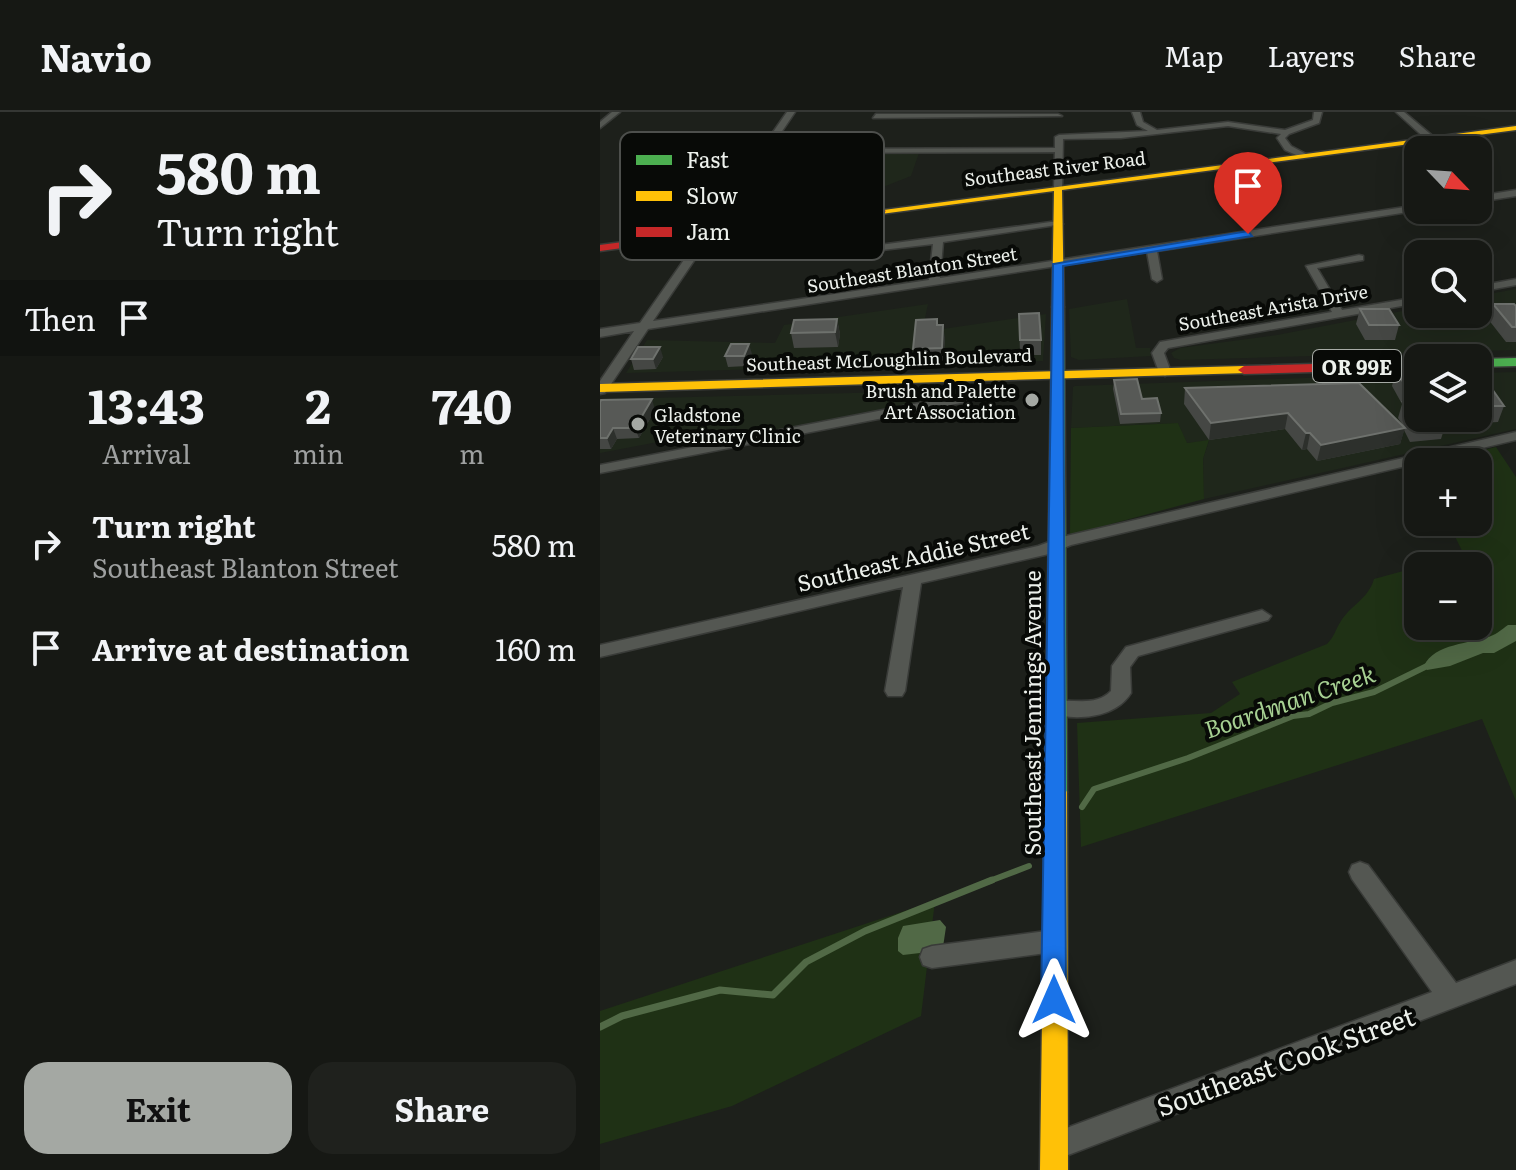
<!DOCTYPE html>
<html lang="en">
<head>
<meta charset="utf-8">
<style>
	body { margin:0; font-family:Literata,serif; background:#1f211d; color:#f1f3f6; height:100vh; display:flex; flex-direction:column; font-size:30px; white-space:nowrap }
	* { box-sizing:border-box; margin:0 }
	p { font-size:26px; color:#9ea0a0 }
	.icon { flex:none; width:44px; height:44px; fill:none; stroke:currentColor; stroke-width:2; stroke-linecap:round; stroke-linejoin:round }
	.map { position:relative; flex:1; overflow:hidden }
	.panel { display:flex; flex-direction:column; background:#161814; width:600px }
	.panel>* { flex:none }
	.hud { background:#161814; color:#f1f3f6; overflow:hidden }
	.needle { width:52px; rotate:115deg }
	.fabs { position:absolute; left:804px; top:24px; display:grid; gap:16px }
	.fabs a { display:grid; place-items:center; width:88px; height:88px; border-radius:16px; background:#161814; box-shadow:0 8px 32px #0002,0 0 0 2px #353734; font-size:40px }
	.pin { position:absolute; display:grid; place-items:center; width:68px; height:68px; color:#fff; margin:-82px -34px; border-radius:50% 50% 50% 0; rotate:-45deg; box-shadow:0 0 8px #0007 }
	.pin .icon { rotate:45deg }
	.me { position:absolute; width:88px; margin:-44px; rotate:0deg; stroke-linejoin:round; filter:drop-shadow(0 0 6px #0008) }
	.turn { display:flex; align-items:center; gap:28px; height:168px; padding:0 24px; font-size:36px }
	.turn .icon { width:104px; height:104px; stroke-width:2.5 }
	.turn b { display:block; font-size:56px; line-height:68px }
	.then { display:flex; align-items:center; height:76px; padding:0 24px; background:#0003; gap:16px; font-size:30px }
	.eta { display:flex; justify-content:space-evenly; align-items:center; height:136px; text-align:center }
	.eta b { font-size:48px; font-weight:700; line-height:56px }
	.button { display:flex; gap:16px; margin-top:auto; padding:16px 24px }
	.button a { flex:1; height:92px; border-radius:24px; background:#a4a8a3; color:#111; font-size:32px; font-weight:700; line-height:92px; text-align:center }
	.button a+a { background:#1f211d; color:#f1f3f6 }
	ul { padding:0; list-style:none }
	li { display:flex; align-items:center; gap:24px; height:104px; padding:0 24px }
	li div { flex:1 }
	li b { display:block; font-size:30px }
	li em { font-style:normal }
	header { display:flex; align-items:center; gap:48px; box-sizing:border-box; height:112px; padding:0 40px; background:#161814; border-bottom:2px solid #353734 }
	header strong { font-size:38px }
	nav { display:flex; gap:44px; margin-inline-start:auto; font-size:28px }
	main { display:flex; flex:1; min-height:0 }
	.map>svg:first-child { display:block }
	.built { fill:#1f271b }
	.green { fill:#1f3115 }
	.water { fill:#516946 }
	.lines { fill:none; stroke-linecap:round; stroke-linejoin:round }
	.stream-far1 { stroke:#516946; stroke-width:6 }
	.stream { stroke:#516946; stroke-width:7 }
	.street-casing { stroke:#393b38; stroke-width:3 }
	.fast-casing { stroke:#393b38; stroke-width:3 }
	.slow-casing { stroke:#393b38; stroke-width:3 }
	.jam-casing { stroke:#393b38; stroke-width:3 }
	.street { fill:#545752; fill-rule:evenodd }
	.fast { fill:#4caf50; fill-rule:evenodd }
	.slow { fill:#ffc107; fill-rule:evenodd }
	.jam { fill:#c62828; fill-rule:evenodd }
	.wall { fill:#454744 }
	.shaded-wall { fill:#2d302c }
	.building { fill:#575956; stroke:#6e716d; stroke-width:2 }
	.route { fill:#1a73e8; stroke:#114b97; stroke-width:2 }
	.poi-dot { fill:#a4a8a3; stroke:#080a07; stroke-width:3 }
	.labels { text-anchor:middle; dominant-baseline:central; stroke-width:8; stroke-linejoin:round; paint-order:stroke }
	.far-street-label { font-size:18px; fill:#edf1ec; stroke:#080a07 }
	.far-poi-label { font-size:18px; fill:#edf1ec; stroke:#080a07; text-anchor:end }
	.shield { fill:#080a07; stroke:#a8aca7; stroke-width:2 }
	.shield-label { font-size:20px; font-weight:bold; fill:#edf1ec }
	.street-label { font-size:22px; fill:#edf1ec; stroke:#080a07 }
	.water-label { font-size:24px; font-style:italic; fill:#a6d092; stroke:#080a07 }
	.near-street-label { font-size:26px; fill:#edf1ec; stroke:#080a07 }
	.key { fill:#080a07; stroke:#4d4f4c; stroke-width:2 }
	.key-label { font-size:22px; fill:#edf1ec }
</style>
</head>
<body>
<header>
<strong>Navio</strong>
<nav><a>Map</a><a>Layers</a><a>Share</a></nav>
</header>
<main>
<section class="panel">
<div class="hud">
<div class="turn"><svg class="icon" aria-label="right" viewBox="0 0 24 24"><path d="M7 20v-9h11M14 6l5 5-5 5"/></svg><div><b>580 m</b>Turn right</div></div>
<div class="then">Then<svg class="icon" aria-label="arrive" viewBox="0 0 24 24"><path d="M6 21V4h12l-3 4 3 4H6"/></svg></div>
</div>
<div class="eta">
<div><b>13:43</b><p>Arrival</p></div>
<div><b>2</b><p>min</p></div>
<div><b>740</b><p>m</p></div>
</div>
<ul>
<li><svg class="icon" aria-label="right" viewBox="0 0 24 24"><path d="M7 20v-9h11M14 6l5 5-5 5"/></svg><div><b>Turn right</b><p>Southeast Blanton Street</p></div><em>580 m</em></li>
<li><svg class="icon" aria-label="arrive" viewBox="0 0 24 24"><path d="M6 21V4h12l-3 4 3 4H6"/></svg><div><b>Arrive at destination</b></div><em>160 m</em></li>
</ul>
<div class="button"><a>Exit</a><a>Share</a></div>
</section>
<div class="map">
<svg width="916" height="1058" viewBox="0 0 916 1058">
	<rect width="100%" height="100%" fill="#1d201b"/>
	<path class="built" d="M170,41H319L311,64L273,79L264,98L197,107L203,95L199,91L221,63L217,59L205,57L159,59Z
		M916,177V238L581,248L574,246L571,241L580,236L677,223L818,196V202H878V184Z
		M527,187L536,236H550L551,244L479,248L471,245L469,197Z
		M328,192L322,220L446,202L443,249L26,261L47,228L175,231L184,213Z
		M916,260V317L604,387L603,347L609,329L586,331L578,311L471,316L473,275L475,274L818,262V306H878V261Z
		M372,278V282L132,326L137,315L0,341V296L9,287Z"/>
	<path class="green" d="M578,311L587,331L609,328L603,347L604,387L470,423L471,316Z
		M896,335L916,365V689L882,607L481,735L477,611L611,601L640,582L632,570L727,532C735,524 735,518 741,509C751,493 769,486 774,467L818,455V514H878V454H823L864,443L848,410H878V350H834Z
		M335,789L321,904L132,994L0,1032V899Z"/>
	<path class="water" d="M908,513H916V529L894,541H883L850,554L827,558L824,554C834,531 871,532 891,524C897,522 902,517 908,513Z
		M340,808L346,815L343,835L337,839L303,843L298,839V826L303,814Z"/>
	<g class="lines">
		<path class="stream-far1" d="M482,695L494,677L588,646L693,604L709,602L732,591L774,580L829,553
			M387,770L429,754"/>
		<path class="stream" d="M0,915L22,904L120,878L173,883L206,850L265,819L392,768"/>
		<g class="street-casing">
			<path id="street" d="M12,0H20L0,16V10Z
				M187,0H195L170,37L455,36V25L459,23L548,19L537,13L532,0H540L543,10L557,18L628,10L685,18L713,8L714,0H722L719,11L689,22L685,26L691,34L706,42L703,46L685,38L677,26L681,22L628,14L521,26L463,27L462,76L458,79L454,76L455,40L167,41L53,209L329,168L333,132L231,144V140L235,139L458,109L463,112L343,130L340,166L818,93V98H821L557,139L562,167L557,170L552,167L547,140L48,217L5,281L0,282V269L34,219L0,225V217L40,211Z
				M796,0H804L835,26V30H829Z
				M276,2H458L462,4L273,6Z
				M916,78V84L878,90V84Z
				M759,143L763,144V148L717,156L742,198L818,185V191L568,236L564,241L571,260L565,264L559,260L552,241L560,230L732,200L706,154Z
				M916,167V173L878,180V174Z
				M380,273L386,277L381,287L376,288L0,361V353L371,281Z
				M916,320V328L471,433L449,442L321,471L305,579L302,584H288L285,579L303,475L0,545V533L438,434L466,424Z
				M662,498L671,504L668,508L538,544L530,555L531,581C515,607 475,609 448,601L445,596L448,591C470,584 493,597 511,579L512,554L526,535Z
				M760,750L768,753L856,871L916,848V872L455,1048L445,1044L441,1034L445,1024L832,880L752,767L749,760L752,753Z
				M454,818L462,821L466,829L462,837L454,840L332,856L323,853L320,845L323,837L332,834Z"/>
		</g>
		<g class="fast-casing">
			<path id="fast" d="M458,192L464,195L467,680L463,686L456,688L449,686L445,680L452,195Z
				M916,246V254L878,255V247Z"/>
		</g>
		<g class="slow-casing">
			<path id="slow" d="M916,14V18L462,78L464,195L458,198L452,195L454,79L281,102L276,99Z
				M644,254L648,255V261L0,280V272Z
				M456,672L463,674L467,680L468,1058H440L445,680L449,674Z"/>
		</g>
		<g class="jam-casing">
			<path id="jam" d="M281,96L286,99L284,101L0,139V133Z
				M818,249V257L644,262L638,258L644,254Z"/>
		</g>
		<use href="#street" class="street"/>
		<use href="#fast" class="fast"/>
		<use href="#slow" class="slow"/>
		<use href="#jam" class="jam"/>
	</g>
	<path class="wall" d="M270,65L259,85L209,86L208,82Z
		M893,192L916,194V230H906L888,207Z
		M760,197L799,213L795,228H765L756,212Z
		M419,202L441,228V243H420Z
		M839,202H869L872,206L869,216H850Z
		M237,207L240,222L238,235L194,236L191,221Z
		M337,207L338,213L345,226L343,250L314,251L313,237Z
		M152,242L147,254L128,255L125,244Z
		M63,245L56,257L34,258L31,247Z
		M878,257L904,294L898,310L881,311L878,306Z
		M796,258H818V306H844L846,311L841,327L810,330L804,318L800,332L717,349L707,337L702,338L685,317L609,328L584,292L585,276L802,312L798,306L802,292L792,274Z
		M514,268L542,287L561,301L560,310L520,312L513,277Z
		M0,290L55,298L39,326L17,327L11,337H0Z"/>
	<path class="shaded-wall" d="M269,61L270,65L259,85L258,81Z
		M237,207L240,222L238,235L235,220Z
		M343,213L345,226L343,250L342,236Z
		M149,232L152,242L147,254L144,244Z
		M60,235L63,245L56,257L53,247Z
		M52,287L55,298L39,326L35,316Z
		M688,301L685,317L609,328L611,311Z
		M13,316L17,327L11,337L7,326Z
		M805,316L800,332L717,349L721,333Z
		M706,321H710L707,337L702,338Z"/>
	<path class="building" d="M893,192H914L916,194V215H912Z
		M760,197H789L799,213H769Z
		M439,201L441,228H420L419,202Z
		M850,202H869L872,206H853Z
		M237,207L235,220L191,221L194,208Z
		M337,207V213H343L342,236L313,237L316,208Z
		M131,232H149L144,244H125Z
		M38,235H60L53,247H31Z
		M878,257L904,294H886L878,282Z
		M796,258H818V306H843L846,311L815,314L803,290H815Z
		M537,267L542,287L557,286L561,301L521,302L514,268Z
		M759,271L805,316L721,333L710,321H706L688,301L611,311L585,276Z
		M52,287L35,316H13L7,326H0V290L1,288Z"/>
	<path class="route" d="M648,119L652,124L463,154L466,888L463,896L454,900L445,896L441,888L453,152Z"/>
	<g class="poi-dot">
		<circle cx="432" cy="288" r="8"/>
		<circle cx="38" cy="312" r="8"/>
	</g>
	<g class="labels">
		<g class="far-street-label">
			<text transform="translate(455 56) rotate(-7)">Southeast River Road</text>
			<text transform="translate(312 157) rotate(-9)">Southeast Blanton Street</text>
			<text transform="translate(673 195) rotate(-10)">Southeast Arista Drive</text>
			<text transform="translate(289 247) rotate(-2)">Southeast McLoughlin Boulevard</text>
		</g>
		<g class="far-poi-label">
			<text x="416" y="278">Brush and Palette<tspan x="416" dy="21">Art Association</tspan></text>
			<text x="54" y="302" text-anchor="start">Gladstone<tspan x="54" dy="21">Veterinary Clinic</tspan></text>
		</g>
		<rect class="shield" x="713" y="238" width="88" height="32" rx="6"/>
		<g class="shield-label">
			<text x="757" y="254">OR 99E</text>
		</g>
		<g class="street-label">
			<text transform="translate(313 444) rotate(-13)">Southeast Addie Street</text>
			<text transform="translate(431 601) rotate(-90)">Southeast Jennings Avenue</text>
		</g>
		<g class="water-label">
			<text transform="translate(689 588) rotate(-19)">Boardman Creek</text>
		</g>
		<g class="near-street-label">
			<text transform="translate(685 948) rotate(-20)">Southeast Cook Street</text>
		</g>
	</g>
	<rect x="20" y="20" width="264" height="128" rx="12" class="key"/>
	<rect x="36" y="43" width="36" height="10" fill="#4caf50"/>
	<rect x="36" y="79" width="36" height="10" fill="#ffc107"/>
	<rect x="36" y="115" width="36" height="10" fill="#c62828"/>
	<g class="key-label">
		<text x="86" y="56">Fast</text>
		<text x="86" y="92">Slow</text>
		<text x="86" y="128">Jam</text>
	</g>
</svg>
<div class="fabs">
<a><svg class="needle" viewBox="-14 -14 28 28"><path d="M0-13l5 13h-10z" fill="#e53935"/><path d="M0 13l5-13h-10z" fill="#9ea0a0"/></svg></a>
<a><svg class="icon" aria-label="search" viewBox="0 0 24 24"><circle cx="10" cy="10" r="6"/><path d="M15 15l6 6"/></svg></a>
<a><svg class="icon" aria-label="layers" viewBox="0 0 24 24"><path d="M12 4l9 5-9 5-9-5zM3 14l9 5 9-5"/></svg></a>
<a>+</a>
<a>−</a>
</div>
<div class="pin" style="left:648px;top:122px;background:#d93025"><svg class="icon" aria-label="arrive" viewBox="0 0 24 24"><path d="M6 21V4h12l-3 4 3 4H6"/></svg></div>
<svg class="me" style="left:454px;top:888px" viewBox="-20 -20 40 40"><path d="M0-17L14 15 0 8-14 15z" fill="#1a73e8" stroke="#fff" stroke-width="4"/></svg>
</div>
</main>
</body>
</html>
